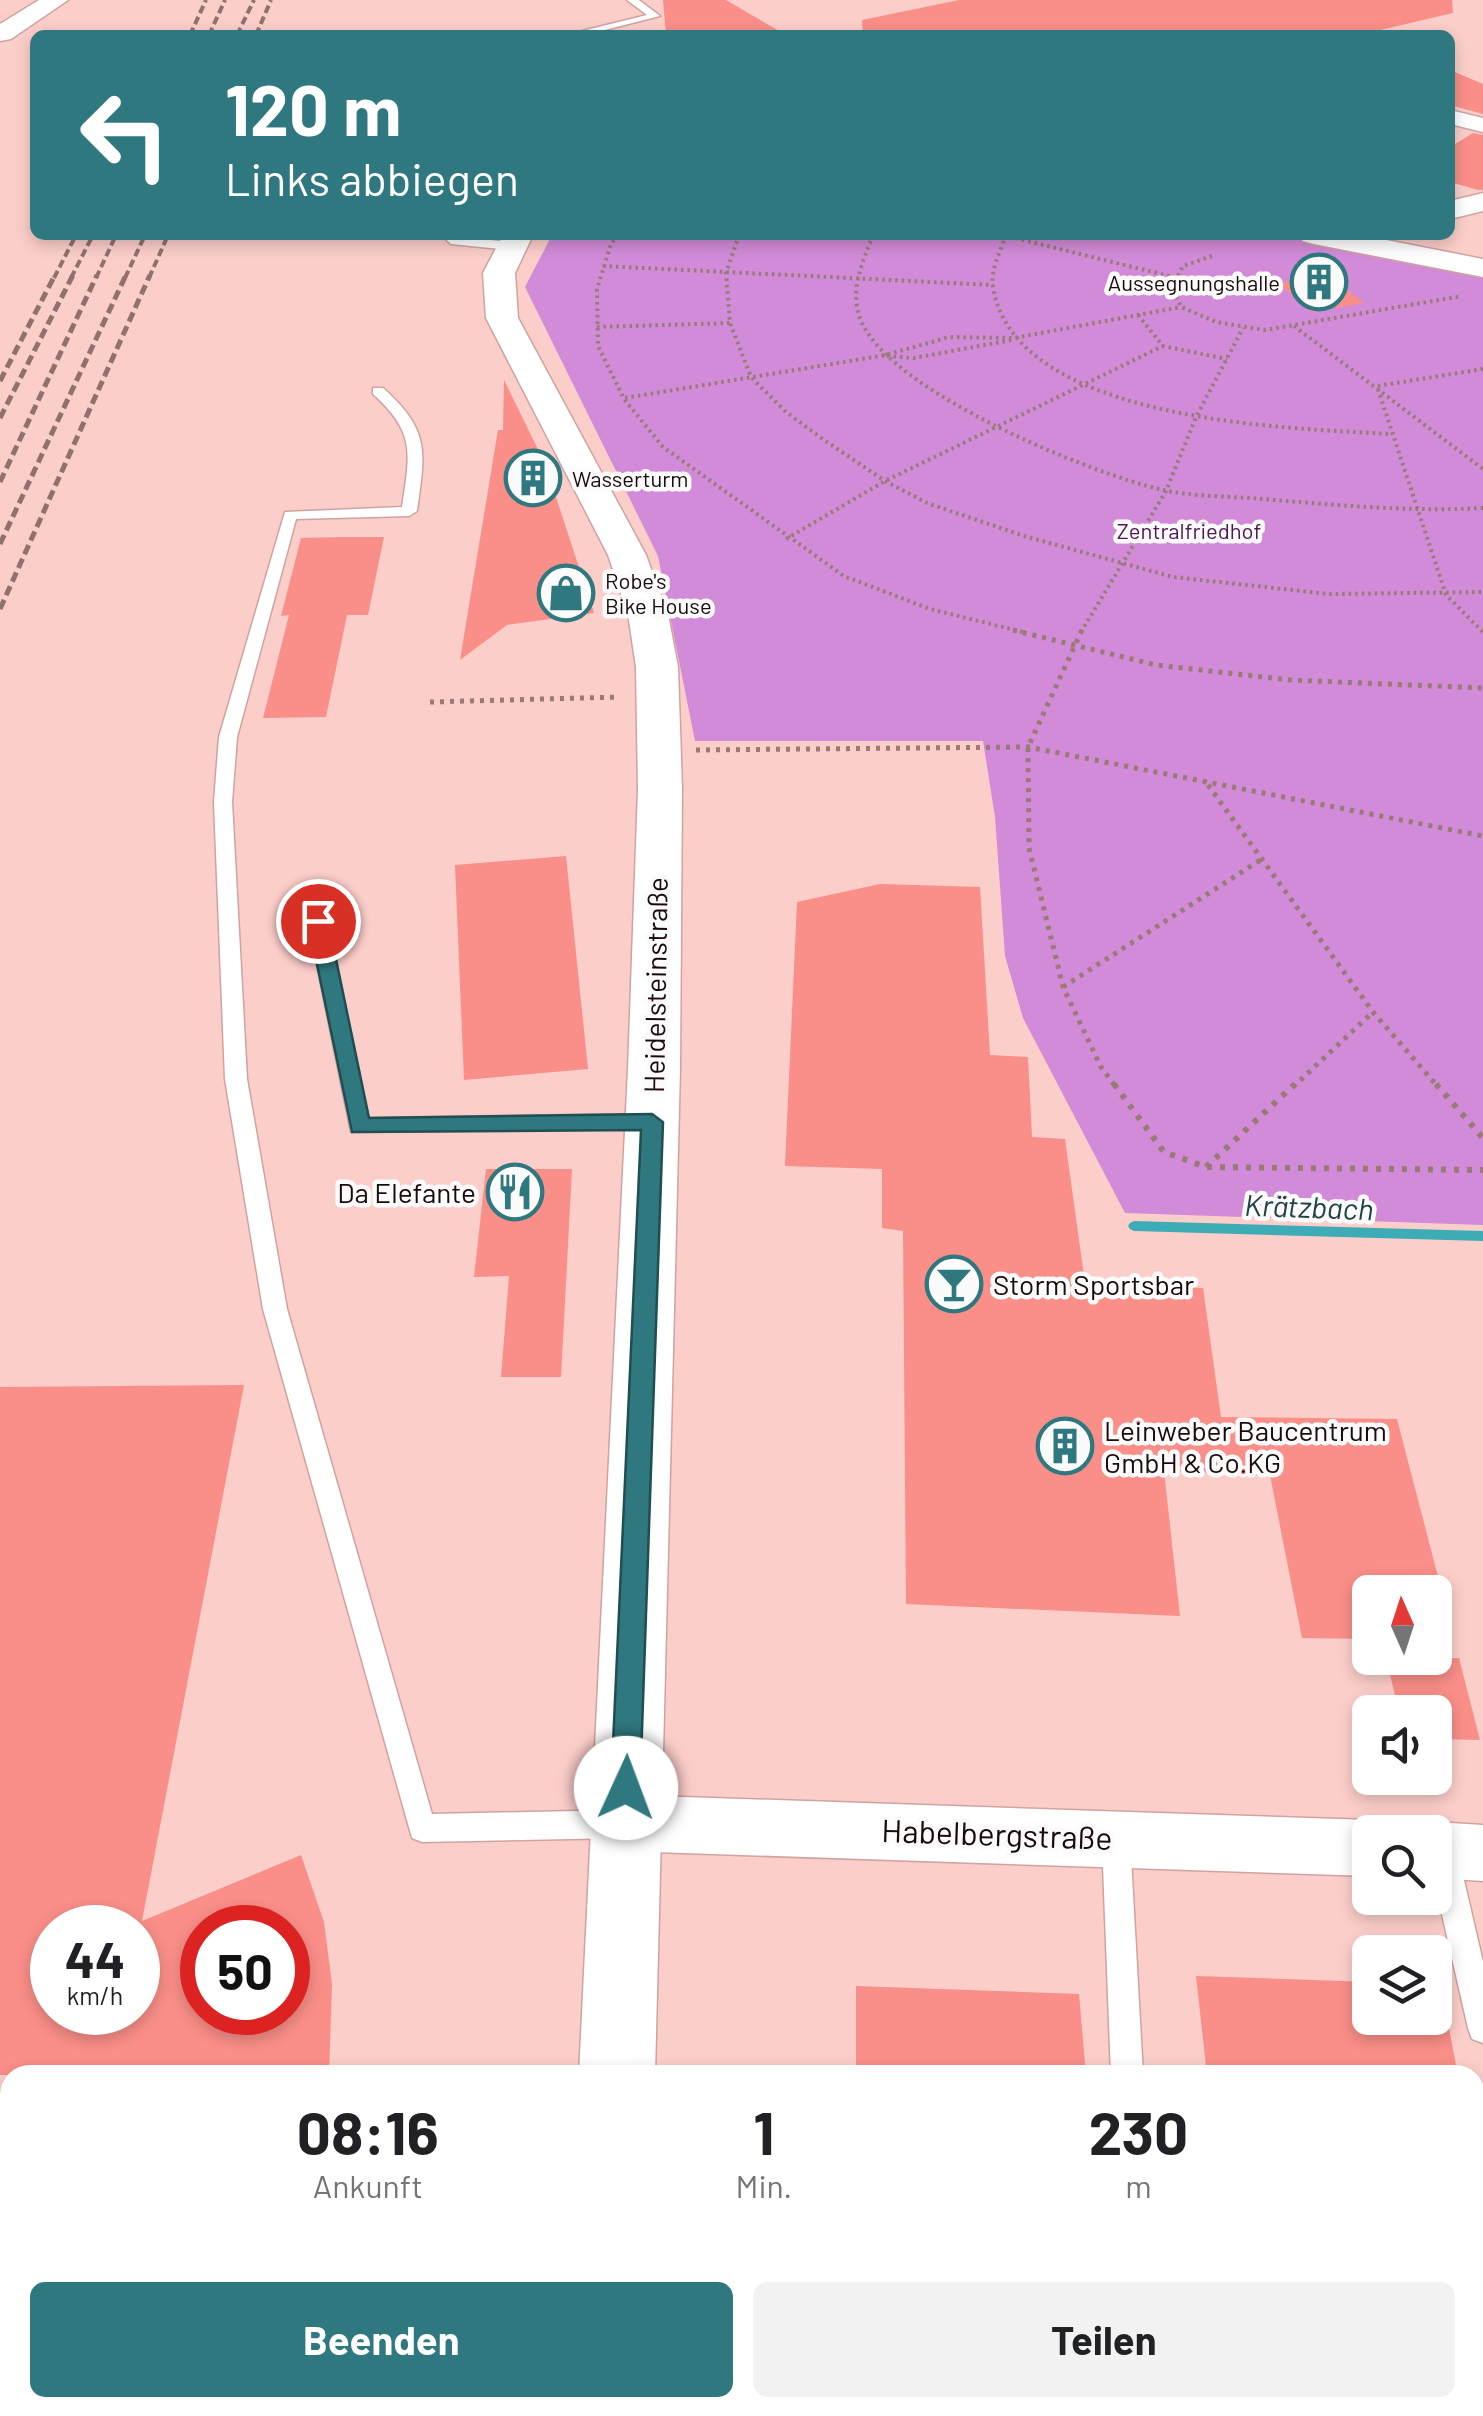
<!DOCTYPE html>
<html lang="de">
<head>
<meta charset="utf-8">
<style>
	body { margin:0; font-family:Barlow,sans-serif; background:#f2f2f2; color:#202124; height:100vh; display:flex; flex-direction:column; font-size:38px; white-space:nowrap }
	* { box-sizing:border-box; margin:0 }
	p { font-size:32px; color:#757577 }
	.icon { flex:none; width:55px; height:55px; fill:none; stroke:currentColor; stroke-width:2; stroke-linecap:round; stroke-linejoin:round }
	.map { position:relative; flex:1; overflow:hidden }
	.drawer { position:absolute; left:0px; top:2065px; width:1485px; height:352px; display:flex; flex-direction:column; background:#fff; border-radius:30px 30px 0 0; box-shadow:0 5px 15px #0003 }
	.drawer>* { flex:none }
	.guide { position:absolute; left:30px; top:30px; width:1425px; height:210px; border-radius:15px; box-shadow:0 5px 15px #0003; background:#2f787f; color:#fff; overflow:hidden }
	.needle { width:65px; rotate:357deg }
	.fabs { position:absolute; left:1352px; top:1575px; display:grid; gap:20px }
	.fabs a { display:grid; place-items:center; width:100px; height:100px; border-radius:15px; background:#fff; box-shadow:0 5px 15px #0003; font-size:50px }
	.speed { position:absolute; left:30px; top:1905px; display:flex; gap:20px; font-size:50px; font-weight:700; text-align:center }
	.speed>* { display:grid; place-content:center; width:130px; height:130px; border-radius:50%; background:#fff; box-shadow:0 5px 15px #0003; line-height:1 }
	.speed small { font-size:25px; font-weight:400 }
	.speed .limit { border:15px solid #d22; background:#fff; color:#111 }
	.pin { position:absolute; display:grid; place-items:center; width:85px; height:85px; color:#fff; margin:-42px; border:5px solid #fff; border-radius:50%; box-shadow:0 2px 10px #0007 }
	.me { position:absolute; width:110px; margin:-55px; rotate:2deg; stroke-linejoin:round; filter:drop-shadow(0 0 8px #0008) }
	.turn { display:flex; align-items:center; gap:35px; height:210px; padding:0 30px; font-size:45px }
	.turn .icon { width:130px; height:130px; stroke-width:2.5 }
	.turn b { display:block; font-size:70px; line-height:85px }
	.eta { display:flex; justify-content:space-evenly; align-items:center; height:170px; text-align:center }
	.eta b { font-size:60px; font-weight:700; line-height:70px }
	.button { display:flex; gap:20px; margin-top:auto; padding:20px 30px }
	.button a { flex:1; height:115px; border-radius:15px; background:#2f787f; color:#fff; font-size:40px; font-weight:700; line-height:115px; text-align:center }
	.button a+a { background:#f2f2f2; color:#202124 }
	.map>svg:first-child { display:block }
	.green { fill:#d28bd8 }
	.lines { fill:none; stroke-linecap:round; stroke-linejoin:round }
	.stream { fill:#3eacb6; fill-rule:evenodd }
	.building { fill:#fa8e88; fill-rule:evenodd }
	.service-casing { stroke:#d0a3a0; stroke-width:3 }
	.minor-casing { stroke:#d0a3a0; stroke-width:3 }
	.secondary-casing { stroke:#d0a3a0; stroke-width:3 }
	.path-far2 { stroke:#9a7a77; stroke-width:4; stroke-dasharray:2.5 4; stroke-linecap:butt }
	.path-far1 { stroke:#9a7a77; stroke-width:5; stroke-dasharray:4 6; stroke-linecap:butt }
	.path { stroke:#9a7a77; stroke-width:6; stroke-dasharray:5 8; stroke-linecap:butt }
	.service { fill:#fff; fill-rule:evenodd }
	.minor { fill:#fff; fill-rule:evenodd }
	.secondary { fill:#fff; fill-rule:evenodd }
	.rail-far1 { stroke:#90716e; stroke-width:4; stroke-dasharray:8 4; stroke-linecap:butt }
	.rail { stroke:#90716e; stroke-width:5; stroke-dasharray:10 5; stroke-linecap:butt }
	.path-bridge { stroke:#9a7a77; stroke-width:4; stroke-dasharray:2.5 4; stroke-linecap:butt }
	.route { fill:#2f787f; stroke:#1f4e53; stroke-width:2.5 }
	.labels { text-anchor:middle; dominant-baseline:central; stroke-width:9; stroke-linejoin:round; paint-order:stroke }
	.far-poi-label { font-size:22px; fill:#190b0a; stroke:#fbfbfb; text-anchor:start }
	.far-park-label { font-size:22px; fill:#4e1653; stroke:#fbfbfb }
	.street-label { font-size:28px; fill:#190b0a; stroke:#fbfbfb }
	.poi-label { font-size:28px; fill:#190b0a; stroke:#fbfbfb; text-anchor:start }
	.water-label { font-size:30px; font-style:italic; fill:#214245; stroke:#fbfbfb }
	.near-street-label { font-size:32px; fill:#190b0a; stroke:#fbfbfb }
</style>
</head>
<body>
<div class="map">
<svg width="1483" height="2416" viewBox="0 0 1483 2416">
	<rect width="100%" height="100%" fill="#fcceca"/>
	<path class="green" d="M552,235H1278L1483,278V1225L1125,1213L1023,1018L1005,956L995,817L983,741H695L658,556L525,287Z"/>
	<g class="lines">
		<path class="stream" d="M1134,1221L1483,1231V1241L1134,1231L1130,1229L1128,1226L1130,1223Z"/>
	</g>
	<path class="building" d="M663,0H726L786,35H666Z
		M959,0H1452L1453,13L1359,35H863L862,20Z
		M1450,70L1483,84V114L1450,105Z
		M1473,133L1483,135V190H1478L1450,182V147Z
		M1329,275L1364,303L1312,312L1278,283Z
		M504,380L558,490L554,491L594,613L507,625L460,660L498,430H503Z
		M343,537H384L368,615H347L326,717L263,718L289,615L281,616L301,538Z
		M566,856L588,1069L464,1080L455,865Z
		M880,884L980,887L990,1055L1028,1057L1032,1137L1065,1139L1085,1283L1203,1288L1221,1417L1397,1419L1442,1592H1370V1639L1302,1638L1270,1475L1164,1471L1180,1616L906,1604L903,1231L882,1228V1169L785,1166L797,902Z
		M486,1169H572L561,1377H501L509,1276L474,1277Z
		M244,1385L142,1921L301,1855L324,1922L332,1984L329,2075H0V1387ZM52,1928H138V2012H52ZM202,1928H288V2012H202Z
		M1386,1658H1459L1480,1740L1435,1739V1712H1399Z
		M1196,1976L1370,1982V2018H1447L1458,2075H1207Z
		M856,1986L1079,1994L1086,2075H856Z"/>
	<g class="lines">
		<g class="service-casing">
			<path id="service" d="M627,0H639L660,16L585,35H566L647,15Z
				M441,235L511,242L517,246L511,250L451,244Z
				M373,388H383C431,431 425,452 417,511L409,516L296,519L237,737L232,802L247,1079L287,1309L432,1814L621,1810L631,1814L635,1824L631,1834L621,1838L422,1842L412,1838L263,1309L225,1079L214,802L219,737L285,512L402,507C410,453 416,433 373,394Z
				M318,915L328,921L368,1118L652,1114L660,1116L663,1122L660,1128L351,1132L308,921Z
				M1116,1825L1126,1829L1130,1839L1143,2075H1111L1102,1839L1106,1829Z
				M1442,1836L1452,1840L1457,1850L1483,1962V2043L1472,2039L1468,2028L1435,1884V1839Z
				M1127,2408H1161V2416H1127Z"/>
		</g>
		<g class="minor-casing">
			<path id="minor" d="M1450,110L1483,118V132L1450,124Z
				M624,1795L1370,1820L1391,1828L1393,1832H1370V1876L624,1851L604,1843L595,1823L604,1803Z
				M1435,1822L1483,1825V1881L1435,1878V1832H1413Z"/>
		</g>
		<g class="secondary-casing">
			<path id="secondary" d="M39,0H68L11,39L0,41V24Z
				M1483,193V211L1450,219V201Z
				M503,235H533L515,273L518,318L646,555L668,614L678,667L682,789L680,1069L655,2075H579L628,1069L638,789L636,667L628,614L608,555L486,318L483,273Z
				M1299,235H1361L1483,259V277L1314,244L1303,241Z
				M559,2408H645L644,2416H558Z"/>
		</g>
		<path class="path-far2" d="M103,35L145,34
			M618,235L611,244L597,289L598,346L624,399L663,447L844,576L930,609L1023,632
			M739,235L726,273L730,323L751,377L786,412L824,440L885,481L927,503L1024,536L1173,577L1329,594L1483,592
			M873,235C862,264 848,292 862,323C894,393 1089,473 1163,490C1195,497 1230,496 1262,499C1336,505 1409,512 1483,508
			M1003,235L1177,278
			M1006,235C1001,250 990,270 993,287C1015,422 1286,428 1391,434
			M1212,256L1183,266L1172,287L1181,307L1216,322L1265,330L1462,296
			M603,266L993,285
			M1138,315L1163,346L1227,359
			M1294,326L1483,469
			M597,327L730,323
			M887,356L914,358L1012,340
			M1483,369L1377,386L1446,595L1483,632
			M625,398L886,355L949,337L1014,338L1181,307
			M786,539L885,481L1163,346
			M1081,632L1166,491L1196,417L1243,328"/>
		<path class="path-far1" d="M1013,630L1156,665L1290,680L1483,688
			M1082,630L1028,747L1029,848L1063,987L1101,1067L1116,1087
			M430,702L620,697
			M696,750L1028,747L1483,836
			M1208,785L1373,1012L1438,1087
			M1063,987L1262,859
			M1293,1087L1373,1012"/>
		<path class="path" d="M1114,1084L1164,1152L1206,1167L1483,1170
			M1436,1084L1483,1138
			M1206,1167L1295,1084"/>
		<use href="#service" class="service"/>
		<use href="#minor" class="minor"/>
		<use href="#secondary" class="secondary"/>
		<path class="rail-far1" d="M190,35L206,0
			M209,35L225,0
			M237,35L254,0
			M256,35L271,0
			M54,278L76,235
			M71,278L93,235
			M96,278L116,235
			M125,278L145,235
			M149,278L168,235"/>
		<path class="rail" d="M0,381L55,275
			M0,418L73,275
			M0,482L97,275
			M0,544L126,275
			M0,609L150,275"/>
		<path class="path-bridge" d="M145,34L227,35"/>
	</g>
	<path class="route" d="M318,915L328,921L369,1118L652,1114L663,1122L640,1788L636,1798L626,1802L615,1798L611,1788L641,1130L352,1132L308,921Z"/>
	<defs>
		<g id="building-ring" transform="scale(2.875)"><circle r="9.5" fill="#fbfbfb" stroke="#2f787f" stroke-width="1.5"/><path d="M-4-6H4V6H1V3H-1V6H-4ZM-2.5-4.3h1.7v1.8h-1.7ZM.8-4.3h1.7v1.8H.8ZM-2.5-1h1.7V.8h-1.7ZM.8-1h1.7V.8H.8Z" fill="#2f787f"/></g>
		<g id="shop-ring" transform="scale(2.875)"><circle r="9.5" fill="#fbfbfb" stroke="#2f787f" stroke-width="1.5"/><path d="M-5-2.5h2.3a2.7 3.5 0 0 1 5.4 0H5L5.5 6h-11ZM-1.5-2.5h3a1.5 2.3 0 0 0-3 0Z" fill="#2f787f"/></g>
		<g id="restaurant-ring" transform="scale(2.875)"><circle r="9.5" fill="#fbfbfb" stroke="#2f787f" stroke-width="1.5"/><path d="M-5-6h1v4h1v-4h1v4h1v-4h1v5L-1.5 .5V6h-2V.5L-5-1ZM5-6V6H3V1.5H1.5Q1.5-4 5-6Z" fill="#2f787f"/></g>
		<g id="bar-ring" transform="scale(2.875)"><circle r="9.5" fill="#fbfbfb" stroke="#2f787f" stroke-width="1.5"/><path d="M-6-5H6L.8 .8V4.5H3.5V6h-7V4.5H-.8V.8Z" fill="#2f787f"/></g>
	</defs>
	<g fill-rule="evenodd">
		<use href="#building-ring" x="1319" y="282"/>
		<use href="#building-ring" x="533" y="478"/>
		<use href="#shop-ring" x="566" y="593"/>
		<use href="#restaurant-ring" x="515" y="1192"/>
		<use href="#bar-ring" x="954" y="1284"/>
		<use href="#building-ring" x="1065" y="1446"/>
	</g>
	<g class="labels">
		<g class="far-poi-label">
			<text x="1280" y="282" text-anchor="end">Aussegnungshalle</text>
			<text x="572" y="478">Wasserturm</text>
			<text x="605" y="580">Robe's<tspan x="605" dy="25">Bike House</tspan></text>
		</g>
		<g class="far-park-label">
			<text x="1189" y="530">Zentralfriedhof</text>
		</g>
		<g class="street-label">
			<text transform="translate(655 985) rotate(-89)">Heidelsteinstraße</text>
		</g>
		<g class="poi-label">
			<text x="476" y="1192" text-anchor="end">Da Elefante</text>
			<text x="993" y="1284">Storm Sportsbar</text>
			<text x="1104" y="1430">Leinweber Baucentrum<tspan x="1104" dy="32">GmbH &amp; Co.KG</tspan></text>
		</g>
		<g class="water-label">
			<text transform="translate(1309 1206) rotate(2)">Krätzbach</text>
		</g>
		<g class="near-street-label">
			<text transform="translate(997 1833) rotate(2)">Habelbergstraße</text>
		</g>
	</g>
</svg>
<div class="fabs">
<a><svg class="needle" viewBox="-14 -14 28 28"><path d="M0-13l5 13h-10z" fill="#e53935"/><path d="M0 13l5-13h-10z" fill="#757577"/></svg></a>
<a><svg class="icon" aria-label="sound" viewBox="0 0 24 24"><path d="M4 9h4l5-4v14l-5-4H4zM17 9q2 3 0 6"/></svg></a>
<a><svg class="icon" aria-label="search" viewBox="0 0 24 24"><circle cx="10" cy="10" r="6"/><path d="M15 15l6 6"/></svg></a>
<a><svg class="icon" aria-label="layers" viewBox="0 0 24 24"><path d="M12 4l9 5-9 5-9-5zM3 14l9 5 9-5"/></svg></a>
</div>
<div class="speed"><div>44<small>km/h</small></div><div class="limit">50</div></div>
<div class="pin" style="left:318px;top:921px;background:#d93025"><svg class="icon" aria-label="arrive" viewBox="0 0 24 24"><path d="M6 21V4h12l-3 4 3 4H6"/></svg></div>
<svg class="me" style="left:626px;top:1788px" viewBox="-20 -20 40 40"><circle r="19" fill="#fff"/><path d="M0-13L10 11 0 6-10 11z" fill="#2f787f"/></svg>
<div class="guide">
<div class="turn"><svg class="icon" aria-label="left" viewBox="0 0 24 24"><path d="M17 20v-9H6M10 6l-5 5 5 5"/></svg><div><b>120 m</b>Links abbiegen</div></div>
</div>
<section class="drawer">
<div class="eta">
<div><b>08:16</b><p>Ankunft</p></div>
<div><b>1</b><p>Min.</p></div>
<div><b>230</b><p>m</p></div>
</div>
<div class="button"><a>Beenden</a><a>Teilen</a></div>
</section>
</div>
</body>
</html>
